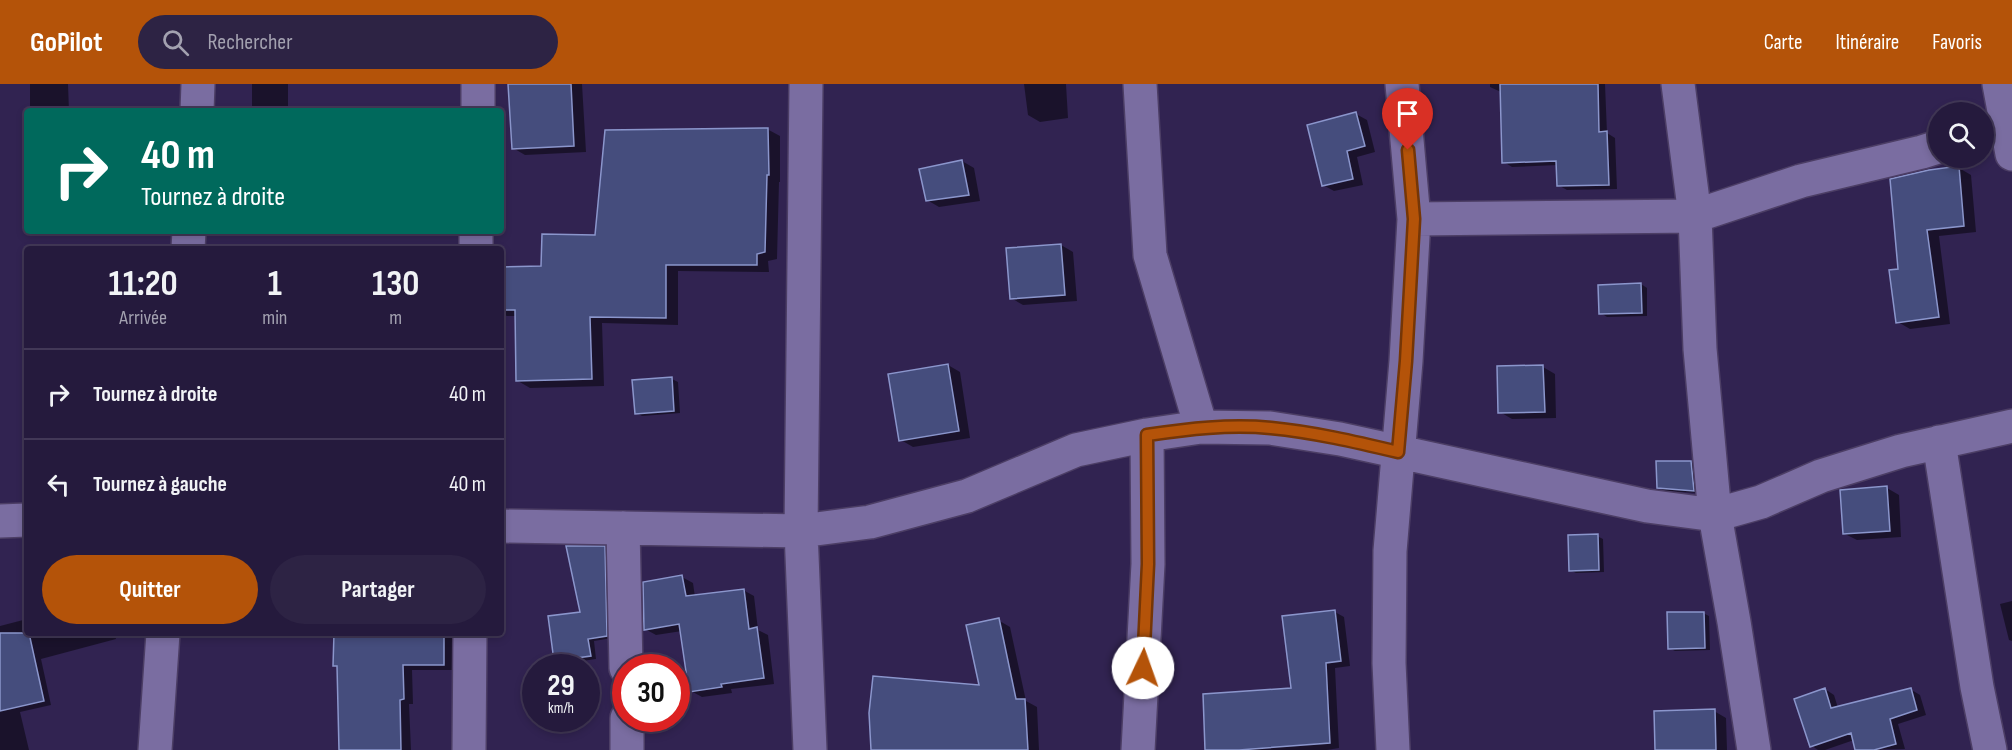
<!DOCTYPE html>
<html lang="fr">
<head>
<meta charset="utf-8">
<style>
	body { margin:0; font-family:"Sofia Sans Condensed",sans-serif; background:#2d2344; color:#f1f3f6; height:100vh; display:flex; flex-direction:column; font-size:22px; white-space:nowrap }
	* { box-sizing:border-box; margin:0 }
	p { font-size:20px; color:#a3a1b0 }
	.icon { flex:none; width:33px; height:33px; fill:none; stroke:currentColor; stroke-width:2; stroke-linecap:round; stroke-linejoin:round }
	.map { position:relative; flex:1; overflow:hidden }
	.details { position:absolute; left:24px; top:162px; width:480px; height:390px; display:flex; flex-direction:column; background:#251a3d; border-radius:6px; box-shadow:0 3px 9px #0003,0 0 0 2px #423857 }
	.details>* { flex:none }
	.top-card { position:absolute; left:24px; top:24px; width:480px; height:126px; border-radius:6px; box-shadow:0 3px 9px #0003,0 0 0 2px #423857; background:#00695c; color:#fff; overflow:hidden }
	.tools { position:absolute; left:1928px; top:18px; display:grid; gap:12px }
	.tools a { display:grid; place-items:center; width:66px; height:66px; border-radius:50%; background:#251a3d; box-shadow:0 3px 9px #0003,0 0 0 2px #423857; font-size:30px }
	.speed { position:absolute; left:522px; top:570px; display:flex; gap:12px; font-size:30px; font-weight:700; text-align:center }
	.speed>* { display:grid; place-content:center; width:78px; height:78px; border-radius:50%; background:#251a3d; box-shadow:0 3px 9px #0003,0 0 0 2px #423857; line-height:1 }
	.speed small { font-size:15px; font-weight:400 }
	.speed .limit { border:9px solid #d22; background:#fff; color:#111 }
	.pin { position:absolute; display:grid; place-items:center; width:51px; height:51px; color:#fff; margin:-62px -26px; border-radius:50% 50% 50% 0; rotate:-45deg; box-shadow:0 0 6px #0007 }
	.pin .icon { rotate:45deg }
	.me { position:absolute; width:66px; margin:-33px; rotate:3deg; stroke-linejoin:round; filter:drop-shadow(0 0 4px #0008) }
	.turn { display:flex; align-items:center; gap:21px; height:126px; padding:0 18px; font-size:27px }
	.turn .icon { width:78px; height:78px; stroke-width:2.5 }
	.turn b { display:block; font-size:42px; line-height:51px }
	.eta { display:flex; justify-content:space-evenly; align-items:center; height:102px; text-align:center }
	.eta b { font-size:36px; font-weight:700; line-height:42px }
	.action { display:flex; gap:12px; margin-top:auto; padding:12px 18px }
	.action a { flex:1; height:69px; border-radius:36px; background:#b45309; color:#fff; font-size:24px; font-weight:700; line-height:69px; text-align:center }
	.action a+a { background:#2d2344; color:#f1f3f6 }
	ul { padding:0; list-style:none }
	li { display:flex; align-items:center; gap:18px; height:90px; padding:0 18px; border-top:2px solid #423857 }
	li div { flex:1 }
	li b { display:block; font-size:22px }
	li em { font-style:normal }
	header { display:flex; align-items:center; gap:36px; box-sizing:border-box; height:84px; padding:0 30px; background:#b45309; color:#fff }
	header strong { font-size:28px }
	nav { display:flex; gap:33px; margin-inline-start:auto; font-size:21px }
	.search { width:420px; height:54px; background:#2d2344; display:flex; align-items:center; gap:15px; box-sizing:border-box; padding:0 21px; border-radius:33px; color:#a3a1b0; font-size:22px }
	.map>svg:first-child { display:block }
	.shadow { fill:#0007 }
	.building { fill:#454d7d; stroke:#8b96cc; stroke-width:1.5 }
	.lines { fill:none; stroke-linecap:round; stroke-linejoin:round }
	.minor-casing { stroke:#4c3e65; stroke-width:36 }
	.minor { stroke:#7a6da1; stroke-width:33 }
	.route-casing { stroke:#753606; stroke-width:15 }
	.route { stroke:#b45309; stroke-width:10 }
</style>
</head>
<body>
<header>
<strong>GoPilot</strong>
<div class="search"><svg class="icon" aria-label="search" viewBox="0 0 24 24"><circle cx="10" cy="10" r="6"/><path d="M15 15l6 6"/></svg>Rechercher</div>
<nav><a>Carte</a><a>Itinéraire</a><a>Favoris</a></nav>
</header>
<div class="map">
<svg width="2012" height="666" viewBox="0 0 2012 666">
	<rect width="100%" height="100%" fill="#312351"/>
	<path class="shadow" d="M30,0H68L69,27H30Z
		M252,0H288V27H256L252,25Z
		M510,0H582L586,68L525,71L513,64Z
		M1024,0H1066L1068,34L1040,38L1028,31Z
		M1490,0H1605L1607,49L1615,54L1617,105L1567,106L1558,101V81L1512,83L1504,78L1501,8L1490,3Z
		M1356,30L1367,36L1375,68L1357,73L1363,101L1334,107L1323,101Z
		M767,45L780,52V98H779L777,175L768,177L769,188L678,187V241L602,239L604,302L530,304L518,297L516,232H507L501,229V185L542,184L596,153Z
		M962,77L974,84L980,117L939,123L927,116Z
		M1959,84L1971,91L1976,148L1939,152L1950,240L1910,245L1898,238L1899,186Z
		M1061,161L1073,168L1077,217L1023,221L1011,214Z
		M1641,200L1647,204V232L1607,233L1601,229Z
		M948,281L960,288L970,354L913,363L901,356Z
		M1543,283L1555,290L1556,334L1512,335L1500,328Z
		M672,295L678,298L680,329L642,332L637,329Z
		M1691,378L1697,382L1699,409L1665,407L1659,404Z
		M1887,404L1899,411L1901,453L1857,456L1845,450Z
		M1597,452L1603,455L1604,488L1576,489L1570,486Z
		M604,464L610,467L612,554L594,557L596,575L561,580L555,576L582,529Z
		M682,493L693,499L695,513L743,506L754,512L758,546L768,551L774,600L731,605L732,609L702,613L691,607L682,547L656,551L645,545Z
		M2012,517V557L2009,556L2000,520Z
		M1335,528L1344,533L1350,582L1335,584L1339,664L1327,666H1207L1292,605Z
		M1703,529L1709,532L1710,566L1675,567L1669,564Z
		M27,535V549H114L116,555L41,575L51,621L20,628L29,666H0V542Z
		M998,536L1010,543L1026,617L1037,623L1039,666H971L980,603Z
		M336,549H453V586H412L413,620H409L411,666H341L338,584L334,581Z
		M1825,605L1834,611L1838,624L1910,605L1920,611L1926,631L1898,640L1905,665L1857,666L1854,656L1825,666H1818L1812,662Z
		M1714,627L1726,634L1727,666H1656Z"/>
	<path class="building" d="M508,0H571L574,62L512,65Z
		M1500,0H1598L1599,48L1607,47L1609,101L1557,102L1556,77L1502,79Z
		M1356,28L1365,62L1347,67L1353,95L1322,102L1307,41Z
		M768,44L769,91H767L765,168L757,170V181H666V234L590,233L592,295L516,297L515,226H501V183L541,182L542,150L595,151L605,46Z
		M962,76L969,111L926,117L919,85Z
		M1959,82L1964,142L1927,146L1939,233L1896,239L1889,186L1898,185L1890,95L1929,86Z
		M1061,160L1065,211L1010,215L1006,164Z
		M1641,199L1642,229L1599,230L1598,201Z
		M948,280L959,347L899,357L888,290Z
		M1543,281L1545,328L1498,329L1497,282Z
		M672,293L674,327L635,330L632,296Z
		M1656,377H1691L1694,407L1657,404Z
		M1887,402L1890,447L1843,450L1840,406Z
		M1598,450L1599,486L1569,487L1568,451Z
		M566,462H605L607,552L588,555L591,572L554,577L548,532L580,528Z
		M682,491L686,512L744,505L749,545L757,543L764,594L721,600L722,603L689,608L679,540L644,546L643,498Z
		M1335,526L1341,577L1326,579L1330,659L1239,666H1205L1203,610L1291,604L1282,532Z
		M1667,528H1704L1705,564L1668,565Z
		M999,534L1016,615H1025L1028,666H871L869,629L873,592L979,601L966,541Z
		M0,549H29L44,617L0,627Z
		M334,549H444V581H403L404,615L400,616L401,666H339L337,582H333Z
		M1825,604L1831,624L1911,604L1917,626L1890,635L1896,660L1874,666H1855L1851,649L1810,663L1794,615Z
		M1715,625L1716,666H1655L1654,627Z"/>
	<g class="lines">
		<g class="minor-casing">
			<path id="minor" d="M806,0L801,447L810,666
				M1140,0L1150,171L1201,343
				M1678,0L1695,132L1700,265L1715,431L1734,538L1754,666
				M1999,0L2012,70
				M197,27L198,0
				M478,27V0
				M1414,135L1695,132L1801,97L1922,68L1938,63
				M188,165L189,147
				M476,165V147
				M1939,358L1977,603L1990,666
				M0,437L27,436
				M501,442L801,447L870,438L967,412L1076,366L1147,351L1201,343L1270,344L1340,355L1647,422L1715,431L1761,418L1821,392L1901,367L2012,342
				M623,444L626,584
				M627,634V666
				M155,666L163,549
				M469,666L470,549
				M1138,666L1148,480L1147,351
				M1393,666L1389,579L1390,467L1406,277L1414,135L1402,0"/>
		</g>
		<use href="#minor" class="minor"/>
	</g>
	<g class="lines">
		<g class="route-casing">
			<path id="route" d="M1143,584L1148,480L1147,351C1188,345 1229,340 1271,344C1313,348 1356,358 1398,368L1406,277L1414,135L1408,66"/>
		</g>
		<use href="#route" class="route"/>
	</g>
</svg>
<div class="tools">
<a><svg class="icon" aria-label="search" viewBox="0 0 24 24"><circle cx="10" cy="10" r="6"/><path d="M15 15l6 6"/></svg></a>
</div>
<div class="speed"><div>29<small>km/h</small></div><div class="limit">30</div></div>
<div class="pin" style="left:1408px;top:66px;background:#d93025"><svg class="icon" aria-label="arrive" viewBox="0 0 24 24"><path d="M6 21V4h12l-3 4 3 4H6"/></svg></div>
<svg class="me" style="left:1143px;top:584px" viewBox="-20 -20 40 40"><circle r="19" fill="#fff"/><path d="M0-13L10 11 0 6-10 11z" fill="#b45309"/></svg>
<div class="top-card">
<div class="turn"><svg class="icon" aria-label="right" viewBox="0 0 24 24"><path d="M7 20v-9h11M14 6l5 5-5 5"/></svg><div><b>40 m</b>Tournez à droite</div></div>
</div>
<section class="details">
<div class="eta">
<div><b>11:20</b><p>Arrivée</p></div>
<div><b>1</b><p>min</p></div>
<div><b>130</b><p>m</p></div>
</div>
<ul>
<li><svg class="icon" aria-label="right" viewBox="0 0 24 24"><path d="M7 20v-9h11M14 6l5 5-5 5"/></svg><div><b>Tournez à droite</b></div><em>40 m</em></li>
<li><svg class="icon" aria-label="left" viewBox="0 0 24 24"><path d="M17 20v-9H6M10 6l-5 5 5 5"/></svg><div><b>Tournez à gauche</b></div><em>40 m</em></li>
</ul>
<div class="action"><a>Quitter</a><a>Partager</a></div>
</section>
</div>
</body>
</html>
